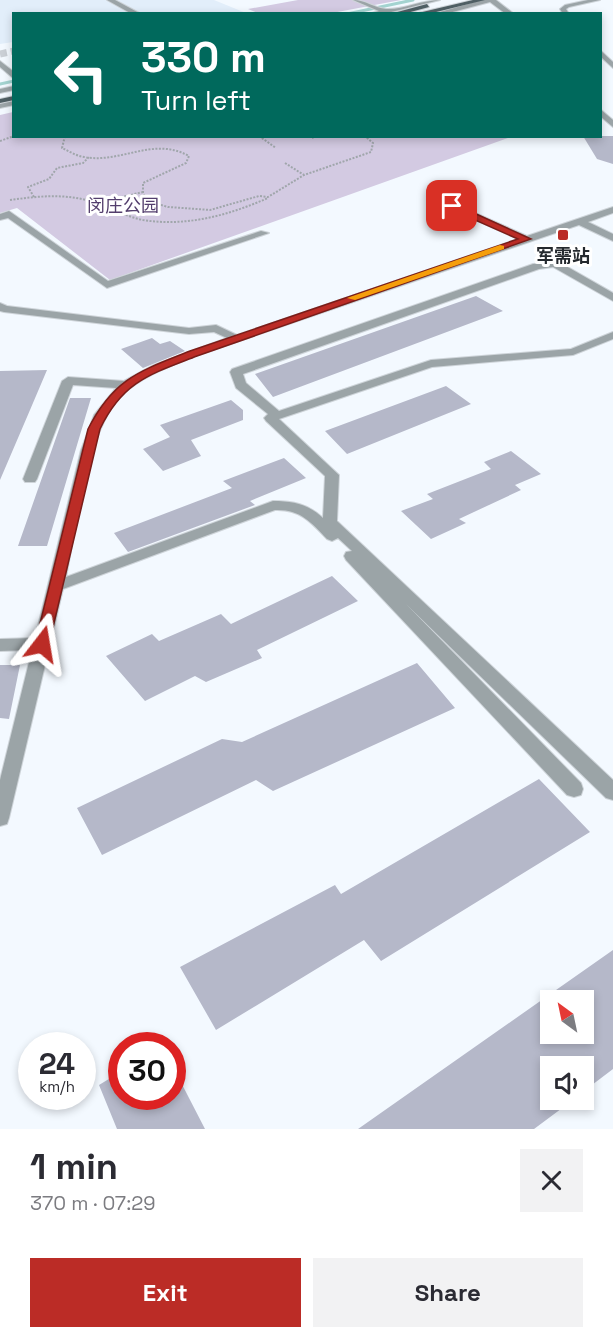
<!DOCTYPE html>
<html lang="en">
<head>
<meta charset="utf-8">
<style>
	body { margin:0; font-family:"Space Grotesk","Noto Sans SC",sans-serif; background:#f2f2f3; color:#2b2b33; height:100vh; display:flex; flex-direction:column; font-size:22px; white-space:nowrap }
	* { box-sizing:border-box; margin:0 }
	p { font-size:20px; color:#7c7c81 }
	.icon { flex:none; width:33px; height:33px; fill:none; stroke:currentColor; stroke-width:2; stroke-linecap:round; stroke-linejoin:round }
	.map { position:relative; height:1129px; overflow:hidden }
	.details { display:flex; flex-direction:column; background:#fff; flex:1 }
	.details>* { flex:none }
	.banner { position:absolute; left:12px; top:12px; width:590px; height:126px; border-radius:0px; box-shadow:0 3px 9px #0003; background:#00695c; color:#fff; overflow:hidden }
	.needle { width:39px; rotate:327deg }
	.controls { position:absolute; left:540px; top:990px; display:grid; gap:12px }
	.controls a { display:grid; place-items:center; width:54px; height:54px; border-radius:0px; background:#fff; box-shadow:0 3px 9px #0003; font-size:30px }
	.speed { position:absolute; left:18px; top:1032px; display:flex; gap:12px; font-size:30px; font-weight:700; text-align:center }
	.speed>* { display:grid; place-content:center; width:78px; height:78px; border-radius:50%; background:#fff; box-shadow:0 3px 9px #0003; line-height:1 }
	.speed small { font-size:15px; font-weight:400 }
	.speed .limit { border:9px solid #d22; background:#fff; color:#111 }
	.pin { position:absolute; display:grid; place-items:center; width:51px; height:51px; color:#fff; margin:-26px; border-radius:12px; box-shadow:0 3px 9px #0006 }
	.me { position:absolute; width:66px; margin:-33px; rotate:14deg; stroke-linejoin:round; filter:drop-shadow(0 0 4px #0008) }
	.turn { display:flex; align-items:center; gap:21px; height:126px; padding:0 30px; font-size:27px }
	.turn .icon { width:78px; height:78px; stroke-width:2.5 }
	.turn b { display:block; font-size:42px; line-height:51px }
	.round { display:grid; place-items:center; flex:none; width:63px; height:63px; border-radius:0px; background:#f2f2f3 }
	.overview { display:flex; align-items:center; justify-content:space-between; height:102px; padding:0 30px }
	h1 { font-size:36px; font-weight:700; line-height:45px }
	.action { display:flex; gap:12px; margin-top:auto; padding:12px 30px }
	.action a { flex:1; height:69px; border-radius:0px; background:#bb2c26; color:#fff; font-size:24px; font-weight:700; line-height:69px; text-align:center }
	.action a+a { background:#f2f2f3; color:#2b2b33 }
	.map>svg:first-child { display:block }
	.built { fill:#e2eefa }
	.green { fill:#d3cae2 }
	.lines { fill:none; stroke-linecap:round; stroke-linejoin:round }
	.stream { stroke:#a3d3d0; stroke-width:3 }
	.building { fill:#b5b8c9; fill-rule:evenodd }
	.minor-tunnel { stroke:#cacfd5; stroke-width:7; stroke-dasharray:7 4; stroke-linecap:butt }
	.minor-casing { stroke:#ced4d9; stroke-width:2 }
	.major-casing { stroke:#ced4d9; stroke-width:2 }
	.path { stroke:#a0a6ab; stroke-width:2; stroke-dasharray:2 1.5; stroke-linecap:butt }
	.minor { fill:#9ba4a7; fill-rule:evenodd }
	.major { fill:#4f5f64; fill-rule:evenodd }
	.route { fill:#bb2c26; stroke:#7a1d19; stroke-width:1.5 }
	.slow { fill:#f59e0b }
	.poi-dot { fill:#bb2c26; stroke:#fff; stroke-width:2 }
	.labels { text-anchor:middle; dominant-baseline:central; stroke-width:6; stroke-linejoin:round; paint-order:stroke }
	.far-park-label { font-size:18px; fill:#533e6d; stroke:#fff }
	.far-poi-label { font-size:18px; font-weight:bold; fill:#24292e; stroke:#fff }
</style>
</head>
<body>
<div class="map">
<svg width="613" height="1129" viewBox="0 0 613 1129">
	<rect width="100%" height="100%" fill="#f3f9ff"/>
	<path class="built" d="M0,0H214L246,13L14,14L13,42L0,44Z"/>
	<path class="green" d="M298,0H401L332,13H258L248,9Z
		M13,112L14,136L511,137L110,280L17,208L0,213V115Z"/>
	<g class="lines">
		<path class="stream" d="M347,14L413,0
			M0,84L14,81"/>
	</g>
	<path class="building" d="M583,136H613V164L597,159Z
		M476,296L503,311L273,397L255,374Z
		M152,338L160,344L170,341L185,351L143,368L121,349Z
		M47,370L30,410L0,480V371Z
		M446,386L471,404L347,454L325,431Z
		M70,398H91L47,546H18Z
		M231,400L243,410V420L191,440L201,456L163,471L143,449L170,437L160,425Z
		M511,451L541,474L515,485L521,490L459,519L466,523L431,539L401,511L433,499L427,494L491,469L484,462Z
		M284,458L306,478L250,501L255,505L128,552L114,533L232,488L223,481Z
		M332,576L358,601L257,650L262,658L206,682L195,676L145,701L106,656L152,634L159,641L221,614L231,624Z
		M417,663L455,708L273,791L256,780L102,855L77,808L222,739L242,742Z
		M0,665H20L9,719L0,718Z
		M539,779L590,832L381,961L364,940L216,1030L180,967L335,885L341,894Z
		M613,950V1069L584,1091V1066H550V1100H573L534,1129H358ZM550,1000H584V1034H550Z
		M172,1065L205,1129H117L99,1085L122,1071V1096H172Z"/>
	<g class="lines">
		<path class="minor-tunnel" d="M0,54L14,51"/>
		<g class="minor-casing">
			<path id="minor" d="M107,0H115L141,14H132Z
				M353,0C365,0 375,8 386,9C402,10 422,0 440,0L383,14H369L379,11Z
				M482,0H496L514,14H506L490,2L445,14H433Z
				M588,0H600L569,7L566,9L569,14H563L560,9L565,5Z
				M600,50L613,62V68L600,56Z
				M0,61L14,72V79L0,67Z
				M14,86V90L0,93V89Z
				M14,101V105L0,108V104Z
				M600,109L613,120V127L600,116Z
				M449,204H455L527,236L613,207V213L588,222L613,234V241L579,225L198,355C171,366 142,376 121,396C87,430 76,529 66,577L273,501C293,501 308,504 323,518L325,476L266,421L264,418L268,414L236,388L230,372L232,369L533,264L559,262L613,293V301L553,267L539,269L243,374L246,383L279,411L431,360L571,349L613,332V339L573,355L432,367L279,419L339,475L337,521L613,780V800L606,798L406,604L581,783L583,789L581,795L574,797L567,795L346,560L344,556L346,552L352,551L338,538L332,541L327,539C311,522 300,509 275,510L63,589L9,818L7,824L0,826V780L32,650L0,651V639L35,638L81,450L94,415L116,388L73,385L37,479L35,482H25L23,479L62,381L68,377L124,381L154,365L227,338L214,332L189,334L4,312L0,311V303L7,306L189,328L216,325L237,335L518,239L449,208Z
				M9,211L108,281L261,231L269,233L107,288L8,218L0,220V214Z"/>
		</g>
		<g class="major-casing">
			<path id="major" d="M473,0H485L428,14H414Z
				M427,4L429,7L403,14H390Z
				M14,96V100L0,103V99Z"/>
		</g>
		<path class="path" d="M65,136L62,148C69,151 76,156 84,157C121,164 153,136 189,156L186,163L143,183V194L151,202L168,207L210,210L259,196L268,197L304,175L371,152L373,143L365,136
			M259,136L276,148
			M312,138L316,136
			M0,141L14,136
			M285,163L304,175
			M34,197L28,187L49,179L57,168L83,163L89,157
			M10,200C39,196 68,193 96,203C112,208 127,217 143,220C187,227 229,215 268,198
			M97,203L143,192"/>
		<use href="#minor" class="minor"/>
		<use href="#major" class="major"/>
	</g>
	<path class="route" d="M452,203L531,239L197,356C151,374 123,381 100,429L49,644L42,650L37,648L35,644L88,429C114,378 140,371 190,351L518,239L448,208Z"/>
	<path class="slow" d="M500,245L504,246V249L355,300L347,298Z"/>
	<rect class="poi-dot" x="557" y="229" width="12" height="12" rx="3"/>
	<g class="labels">
		<g class="far-park-label">
			<text x="123" y="205">闵庄公园</text>
		</g>
		<g class="far-poi-label">
			<text x="563" y="255">军需站</text>
		</g>
	</g>
</svg>
<div class="controls">
<a><svg class="needle" viewBox="-14 -14 28 28"><path d="M0-13l5 13h-10z" fill="#e53935"/><path d="M0 13l5-13h-10z" fill="#7c7c81"/></svg></a>
<a><svg class="icon" aria-label="sound" viewBox="0 0 24 24"><path d="M4 9h4l5-4v14l-5-4H4zM17 9q2 3 0 6"/></svg></a>
</div>
<div class="speed"><div>24<small>km/h</small></div><div class="limit">30</div></div>
<div class="pin" style="left:452px;top:206px;background:#d93025"><svg class="icon" aria-label="arrive" viewBox="0 0 24 24"><path d="M6 21V4h12l-3 4 3 4H6"/></svg></div>
<svg class="me" style="left:42px;top:644px" viewBox="-20 -20 40 40"><path d="M0-17L14 15 0 8-14 15z" fill="#bb2c26" stroke="#fff" stroke-width="4"/></svg>
<div class="banner">
<div class="turn"><svg class="icon" aria-label="left" viewBox="0 0 24 24"><path d="M17 20v-9H6M10 6l-5 5 5 5"/></svg><div><b>330 m</b>Turn left</div></div>
</div>
</div>
<section class="details">
<div class="overview"><div><h1>1 min</h1><p>370 m · 07:29</p></div><a class="round"><svg class="icon" aria-label="close" viewBox="0 0 24 24"><path d="M6 6l12 12M18 6L6 18"/></svg></a></div>
<div class="action"><a>Exit</a><a>Share</a></div>
</section>
</body>
</html>
